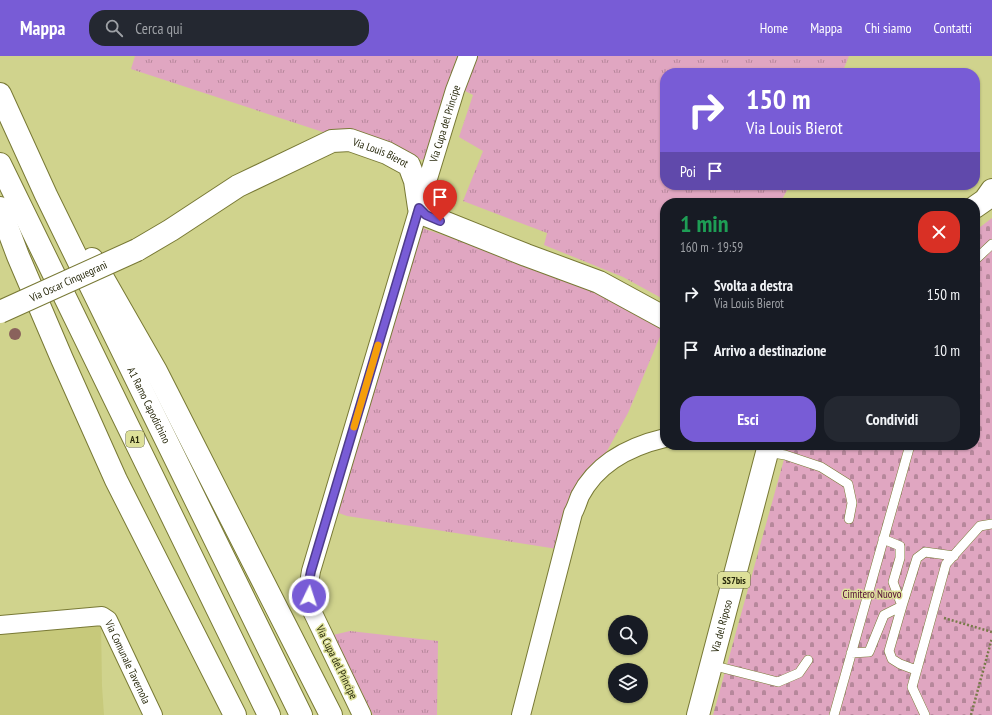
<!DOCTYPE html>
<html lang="it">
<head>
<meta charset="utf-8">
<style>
	body { margin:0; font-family:"PT Sans Narrow",sans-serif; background:#242831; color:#f1f3f6; height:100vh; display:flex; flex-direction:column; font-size:15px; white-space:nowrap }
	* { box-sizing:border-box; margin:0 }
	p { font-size:13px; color:#9ea1a6 }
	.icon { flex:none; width:22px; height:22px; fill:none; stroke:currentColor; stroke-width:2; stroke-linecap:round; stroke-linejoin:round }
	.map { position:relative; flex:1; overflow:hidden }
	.sheet { position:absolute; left:660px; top:142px; width:320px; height:252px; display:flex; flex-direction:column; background:#171b24; border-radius:16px; box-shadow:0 1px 3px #0004 }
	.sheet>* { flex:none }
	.top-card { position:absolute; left:660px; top:12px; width:320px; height:122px; border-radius:16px; box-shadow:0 1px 3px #0004; background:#785cd6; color:#fff; overflow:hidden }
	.tools { position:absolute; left:608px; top:559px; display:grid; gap:8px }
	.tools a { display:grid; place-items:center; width:40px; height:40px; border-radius:50%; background:#171b24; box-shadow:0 1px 3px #0004; font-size:20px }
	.pin { position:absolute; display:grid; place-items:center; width:34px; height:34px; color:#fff; margin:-41px -17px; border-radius:50% 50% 50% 0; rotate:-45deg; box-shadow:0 0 4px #0007 }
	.pin .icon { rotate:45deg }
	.me { position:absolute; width:44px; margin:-22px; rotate:4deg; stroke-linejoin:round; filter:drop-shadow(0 0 3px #0008) }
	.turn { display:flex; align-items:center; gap:14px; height:84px; padding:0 20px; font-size:18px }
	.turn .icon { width:52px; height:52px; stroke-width:2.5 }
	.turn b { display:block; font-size:28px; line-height:34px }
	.then { display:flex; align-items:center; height:38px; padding:0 20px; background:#0003; gap:8px; font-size:15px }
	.round { display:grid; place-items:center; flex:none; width:42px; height:42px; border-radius:16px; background:#242831 }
	.head { display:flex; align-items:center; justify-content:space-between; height:68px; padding:0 20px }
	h1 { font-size:24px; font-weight:700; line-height:30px; color:#1e9e55 }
	.primary-button { display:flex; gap:8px; margin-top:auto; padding:8px 20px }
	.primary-button a { flex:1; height:46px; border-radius:16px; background:#785cd6; color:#fff; font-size:16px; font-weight:700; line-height:46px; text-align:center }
	.primary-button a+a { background:#242831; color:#f1f3f6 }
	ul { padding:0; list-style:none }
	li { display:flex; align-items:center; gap:12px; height:56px; padding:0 20px }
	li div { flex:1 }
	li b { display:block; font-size:15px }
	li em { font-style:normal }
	header { display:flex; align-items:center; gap:24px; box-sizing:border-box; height:56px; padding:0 20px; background:#785cd6; color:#fff }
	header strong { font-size:19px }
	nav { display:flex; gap:22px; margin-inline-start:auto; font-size:14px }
	.search { width:280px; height:36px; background:#242831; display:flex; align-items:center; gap:10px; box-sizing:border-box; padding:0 14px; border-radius:16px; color:#9ea1a6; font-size:15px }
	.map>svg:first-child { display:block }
	.built { fill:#c7c97b }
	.grass { fill:url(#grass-tufts) }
	.cemetery { fill:url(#cemetery-stones) }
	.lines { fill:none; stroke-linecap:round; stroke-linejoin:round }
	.lane-casing { stroke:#787935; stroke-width:10 }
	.street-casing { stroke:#787935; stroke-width:20 }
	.secondary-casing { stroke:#787935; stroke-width:24 }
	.primary-casing { stroke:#787935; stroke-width:24 }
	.highway-casing { stroke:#787935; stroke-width:24 }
	.path { stroke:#787a4a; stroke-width:2.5; stroke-dasharray:2 2; stroke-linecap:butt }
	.lane { stroke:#fff; stroke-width:9 }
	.street { stroke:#fff; stroke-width:18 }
	.secondary { stroke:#fff; stroke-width:22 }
	.primary { stroke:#fff; stroke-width:22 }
	.highway { stroke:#fff; stroke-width:22 }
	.secondary-bridge-casing { stroke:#787935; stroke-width:24; stroke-linecap:butt }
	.secondary-bridge { stroke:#fff; stroke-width:22 }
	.tree { fill:#8a625c }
	.route-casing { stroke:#4e3c8b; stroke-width:10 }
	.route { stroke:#785cd6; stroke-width:7 }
	.slow { stroke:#f59e0b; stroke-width:7 }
	.labels { text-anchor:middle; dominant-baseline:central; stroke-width:3; stroke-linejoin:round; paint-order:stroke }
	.shield { fill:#dde099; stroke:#5e6036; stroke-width:1 }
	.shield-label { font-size:10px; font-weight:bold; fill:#28290c }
	.street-label { font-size:11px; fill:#28290c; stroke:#dde099 }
	.park-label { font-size:11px; fill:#500533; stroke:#dde099 }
</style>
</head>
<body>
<header>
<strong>Mappa</strong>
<div class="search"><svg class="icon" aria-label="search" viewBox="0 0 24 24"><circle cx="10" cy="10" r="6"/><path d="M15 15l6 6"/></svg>Cerca qui</div>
<nav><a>Home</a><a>Mappa</a><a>Chi siamo</a><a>Contatti</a></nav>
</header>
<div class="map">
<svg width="992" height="659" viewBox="0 0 992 659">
	<defs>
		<pattern id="grass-tufts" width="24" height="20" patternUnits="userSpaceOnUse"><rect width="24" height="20" fill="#e0a6c1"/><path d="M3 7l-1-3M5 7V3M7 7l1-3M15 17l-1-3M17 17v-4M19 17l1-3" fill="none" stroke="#b6879b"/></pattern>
		<pattern id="cemetery-stones" width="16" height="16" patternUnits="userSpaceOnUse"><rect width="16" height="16" fill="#e0a6c1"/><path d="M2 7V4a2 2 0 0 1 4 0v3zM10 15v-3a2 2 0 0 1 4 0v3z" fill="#b6879b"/></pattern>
	</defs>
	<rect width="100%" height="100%" fill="#d0d38d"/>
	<path class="built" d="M101,568L102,630L104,659H0V576Z"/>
	<path class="grass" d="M135,0H457L428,100L422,104L393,90L332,79L131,13Z
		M465,0H849L842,17H665V129H790L780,147H665V244L623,221L544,189L547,177L463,145L483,95L459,81L473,39L461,33Z
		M419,169L425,173L449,181L590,234L664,271L628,357L597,413L569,441L557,493L347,460L333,455Z
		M350,575L438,585L437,659H373L333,579Z"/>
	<path class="cemetery" d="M992,162V659H713L788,389H975V175Z"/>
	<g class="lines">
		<g class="lane-casing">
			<path id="lane" d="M975,204L992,188
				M767,396L785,399L821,411L848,428L852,447L849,463
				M883,483L900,490V502L893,526L902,550L889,595L892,603L900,608L916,614
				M851,597L869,596L884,559L902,550L917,502L925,496L954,500
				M711,609L778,626L799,617L808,604
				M834,659L910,389
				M925,659L912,631L946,508L980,470L992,468"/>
		</g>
		<g class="street-casing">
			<g id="street">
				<path id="s1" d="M0,569L102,560L108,564L153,659"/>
				<path id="s2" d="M362,659L311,553C308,539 308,529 311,515L419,152L455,34L468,0"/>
				<path d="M521,659L573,457C576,452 578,445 580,440C597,407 631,390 665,382"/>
			</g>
		</g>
		<g class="secondary-casing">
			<g id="secondary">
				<path id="s3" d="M137,194L171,174L238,130L332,85L350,84L387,97L409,109L415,125L419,152L426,159L526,199L599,226L665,262"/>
			</g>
		</g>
		<g class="primary-casing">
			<g id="primary">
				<path d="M975,151L985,144L992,134"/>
				<path id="s4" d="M698,659L769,389"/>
			</g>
		</g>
		<g class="highway-casing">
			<g id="highway">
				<path id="s5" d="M0,38L46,139L301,659"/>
				<path d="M0,108L269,659"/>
				<path d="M0,152L18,200L62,303L116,424L235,659"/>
				<path d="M92,203L156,315L331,659"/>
			</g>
		</g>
		<path class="path" d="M944,562L992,576
			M971,659L992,582"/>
		<use href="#lane" class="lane"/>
		<use href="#street" class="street"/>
		<use href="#secondary" class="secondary"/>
		<use href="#primary" class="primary"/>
		<use href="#highway" class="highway"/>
		<g class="secondary-bridge-casing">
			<g id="secondary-bridge">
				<path id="s6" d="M0,256L137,194"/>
			</g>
		</g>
		<use href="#secondary-bridge" class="secondary-bridge"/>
	</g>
	<circle class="tree" cx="15" cy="278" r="6"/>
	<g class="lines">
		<g class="route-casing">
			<path id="route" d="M309,540L308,530L311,515L419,152L426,159L440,165"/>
		</g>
		<use href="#route" class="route"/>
		<path class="slow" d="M354,371L378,289"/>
	</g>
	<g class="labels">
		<g class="shield">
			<rect x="126" y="375" width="18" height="16" rx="3"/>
			<rect x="718" y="516" width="32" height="16" rx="3"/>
		</g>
		<g class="shield-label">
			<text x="135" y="383">A1</text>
			<text x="734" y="524">SS7bis</text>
		</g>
		<g class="street-label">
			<text stroke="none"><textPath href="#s2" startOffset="623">Via Cupa del Principe</textPath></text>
			<text stroke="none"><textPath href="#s3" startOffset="275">Via Louis Bierot</textPath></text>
			<text stroke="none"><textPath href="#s6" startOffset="75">Via Oscar Cinquegrani</textPath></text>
			<text stroke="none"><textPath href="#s5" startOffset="345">A1 Ramo Capodichino</textPath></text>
			<text stroke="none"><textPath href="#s4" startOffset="92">Via del Riposo</textPath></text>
			<text transform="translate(337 606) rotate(64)">Via Cupa del Principe</text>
			<text stroke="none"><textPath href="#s1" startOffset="156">Via Comunale Tavernola</textPath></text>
		</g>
		<g class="park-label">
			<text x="872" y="538">Cimitero Nuovo</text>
		</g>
	</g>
</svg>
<div class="tools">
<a><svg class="icon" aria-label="search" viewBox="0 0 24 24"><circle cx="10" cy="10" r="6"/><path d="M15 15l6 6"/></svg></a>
<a><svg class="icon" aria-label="layers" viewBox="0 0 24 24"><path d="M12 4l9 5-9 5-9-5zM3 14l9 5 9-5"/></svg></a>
</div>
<div class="pin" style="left:440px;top:165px;background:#d93025"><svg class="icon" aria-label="arrive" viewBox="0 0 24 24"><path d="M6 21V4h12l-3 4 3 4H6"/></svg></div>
<svg class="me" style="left:309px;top:540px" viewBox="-20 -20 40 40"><circle r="17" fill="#785cd6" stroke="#fff" stroke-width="3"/><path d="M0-11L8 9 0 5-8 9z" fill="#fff"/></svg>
<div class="top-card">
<div class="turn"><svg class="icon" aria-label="right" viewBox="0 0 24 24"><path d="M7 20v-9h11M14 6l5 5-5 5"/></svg><div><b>150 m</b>Via Louis Bierot</div></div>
<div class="then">Poi<svg class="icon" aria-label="arrive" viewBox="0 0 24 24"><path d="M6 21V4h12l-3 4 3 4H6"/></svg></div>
</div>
<section class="sheet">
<div class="head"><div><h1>1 min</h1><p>160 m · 19:59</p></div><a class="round" style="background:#d93025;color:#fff"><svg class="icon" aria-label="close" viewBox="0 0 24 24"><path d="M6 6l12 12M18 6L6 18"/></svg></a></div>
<ul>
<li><svg class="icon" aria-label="right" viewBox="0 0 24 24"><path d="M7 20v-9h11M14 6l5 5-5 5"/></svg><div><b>Svolta a destra</b><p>Via Louis Bierot</p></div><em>150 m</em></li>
<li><svg class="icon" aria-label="arrive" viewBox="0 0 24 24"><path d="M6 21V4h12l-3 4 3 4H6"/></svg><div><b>Arrivo a destinazione</b></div><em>10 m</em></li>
</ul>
<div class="primary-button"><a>Esci</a><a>Condividi</a></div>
</section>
</div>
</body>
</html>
